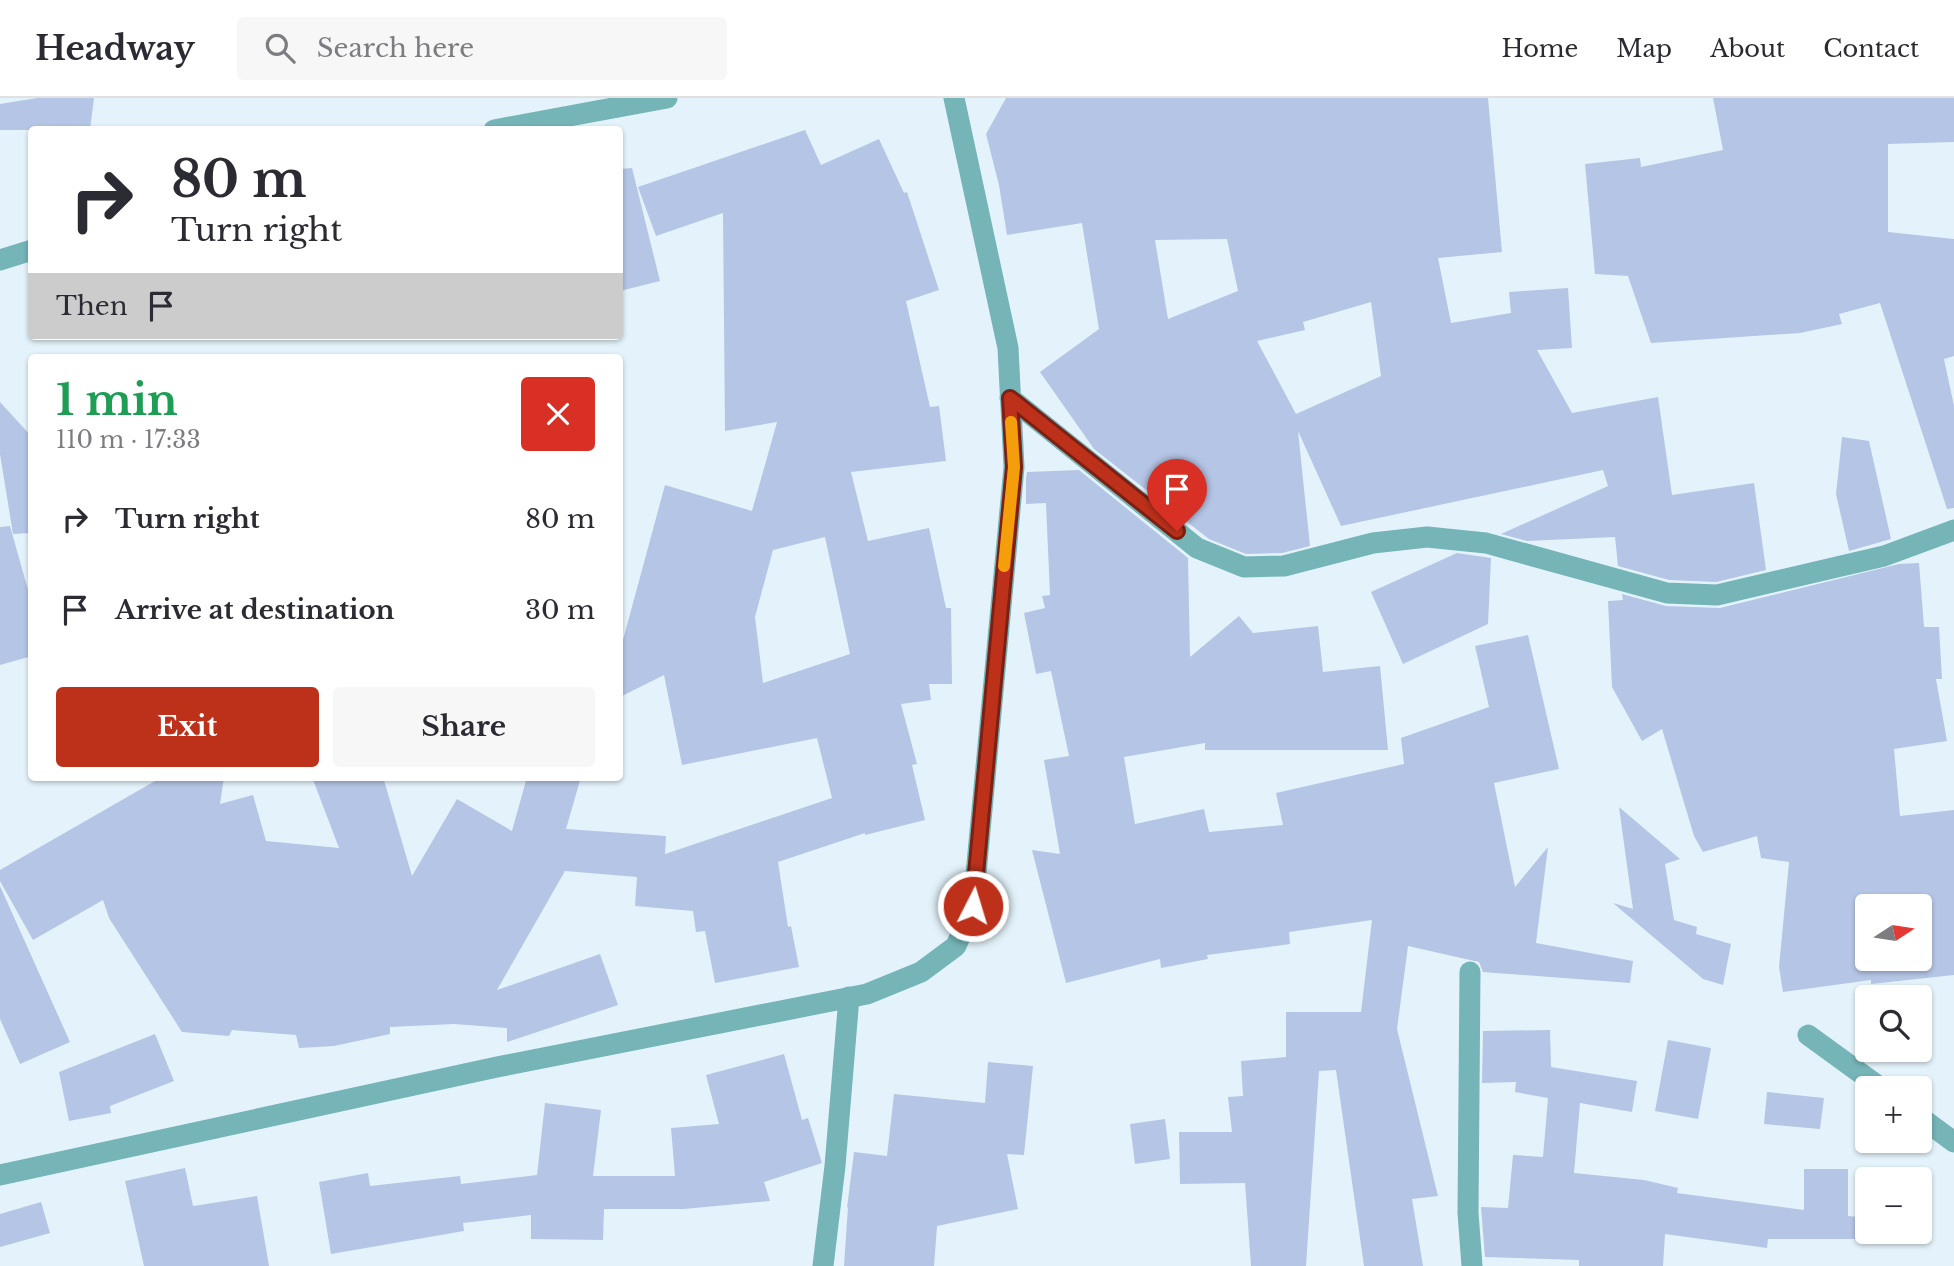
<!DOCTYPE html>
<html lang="en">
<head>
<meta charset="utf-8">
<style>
	body { margin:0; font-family:"Libre Baskerville",serif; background:#f7f7f7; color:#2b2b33; height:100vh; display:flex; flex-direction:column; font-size:26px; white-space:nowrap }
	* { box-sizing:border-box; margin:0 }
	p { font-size:23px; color:#7c7c81 }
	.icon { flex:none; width:38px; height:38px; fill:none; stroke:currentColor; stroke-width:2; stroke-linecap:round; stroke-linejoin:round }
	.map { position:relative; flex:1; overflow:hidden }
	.details { position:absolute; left:28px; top:256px; width:595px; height:427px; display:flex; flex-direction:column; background:#fff; border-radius:7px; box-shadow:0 2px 5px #0004 }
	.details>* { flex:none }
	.guide { position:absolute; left:28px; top:28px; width:595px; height:214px; border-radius:7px; box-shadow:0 2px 5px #0004; background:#fff; color:#2b2b33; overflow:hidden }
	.needle { width:46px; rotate:78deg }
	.controls { position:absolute; left:1855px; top:796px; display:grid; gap:14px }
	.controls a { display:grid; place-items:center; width:77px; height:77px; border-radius:7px; background:#fff; box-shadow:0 2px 5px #0004; font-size:35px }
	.pin { position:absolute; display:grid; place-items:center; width:60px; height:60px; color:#fff; margin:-72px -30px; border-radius:50% 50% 50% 0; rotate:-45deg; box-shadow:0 0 7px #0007 }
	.pin .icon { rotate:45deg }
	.me { position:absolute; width:77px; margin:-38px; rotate:5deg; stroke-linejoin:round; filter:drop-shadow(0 0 5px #0008) }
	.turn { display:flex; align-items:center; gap:24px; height:147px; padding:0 28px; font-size:32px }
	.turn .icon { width:91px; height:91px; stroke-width:2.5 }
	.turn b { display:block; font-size:49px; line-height:60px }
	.then { display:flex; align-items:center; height:66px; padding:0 28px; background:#0003; gap:14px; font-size:26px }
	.round { display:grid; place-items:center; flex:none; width:74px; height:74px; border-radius:7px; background:#f7f7f7 }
	.overview { display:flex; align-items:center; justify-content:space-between; height:119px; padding:0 28px }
	h1 { font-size:42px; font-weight:800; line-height:52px; color:#1e9e55 }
	.cta { display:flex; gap:14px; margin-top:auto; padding:14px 28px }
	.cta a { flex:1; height:80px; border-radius:7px; background:#bd311b; color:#fff; font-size:28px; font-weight:800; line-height:80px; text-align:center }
	.cta a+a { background:#f7f7f7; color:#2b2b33 }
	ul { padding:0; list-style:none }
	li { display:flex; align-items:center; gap:21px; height:91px; padding:0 28px }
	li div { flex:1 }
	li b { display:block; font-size:26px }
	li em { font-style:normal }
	header { display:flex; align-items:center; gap:42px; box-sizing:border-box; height:98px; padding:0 35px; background:#fff; border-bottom:2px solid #e1e1e2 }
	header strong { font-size:33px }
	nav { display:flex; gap:38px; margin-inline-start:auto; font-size:24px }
	.search { width:490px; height:63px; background:#f7f7f7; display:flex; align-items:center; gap:18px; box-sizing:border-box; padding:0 24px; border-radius:7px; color:#7c7c81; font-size:26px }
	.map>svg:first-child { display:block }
	.building { fill:#b5c5e5; fill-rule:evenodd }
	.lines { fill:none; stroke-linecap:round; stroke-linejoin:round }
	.minor { stroke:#75b4b7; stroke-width:21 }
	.route-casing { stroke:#7b2012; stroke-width:18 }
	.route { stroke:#bd311b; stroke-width:12 }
	.slow { stroke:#f59e0b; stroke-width:12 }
</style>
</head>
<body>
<header>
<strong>Headway</strong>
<div class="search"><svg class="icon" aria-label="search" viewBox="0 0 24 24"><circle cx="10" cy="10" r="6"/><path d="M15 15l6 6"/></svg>Search here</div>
<nav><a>Home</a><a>Map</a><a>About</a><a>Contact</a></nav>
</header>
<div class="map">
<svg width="1954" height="1168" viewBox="0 0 1954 1168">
	<rect width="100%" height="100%" fill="#e4f3fb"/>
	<path class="building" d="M37,0H94L90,32H0V6Z
		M1006,0H1488L1502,154L1438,160L1451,225L1511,215L1509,194L1568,190L1572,250L1537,252L1572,315L1658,299L1672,397L1754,385L1766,472L1716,484L1669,482L1618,468L1615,439L1527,443L1501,436L1608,388L1603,372L1341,428L1298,333L1310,448L1282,455L1246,456L1209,441L1094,351L1040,274L1099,231L1082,125L1007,137L999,87L986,36ZM1227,141L1238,193L1168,221L1155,142ZM1371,204L1381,278L1296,316L1257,243L1305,232L1303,224Z
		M1713,0H1954V44L1888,46V134L1954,141V258L1944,261L1954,308V410L1947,411L1880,205L1839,216L1842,226L1800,235L1651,245L1628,178L1595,176L1585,66L1640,60L1641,69L1723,52Z
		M805,32L821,67L879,41L904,95L907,94L939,192L906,203L930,309L939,308L946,363L851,374L868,443L929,430L946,510H951L952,586H929L931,602L901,606L917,666L912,667L925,722L865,737V735L778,764L788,829L791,828L799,869L715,885L705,833L696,834L693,813L635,808L637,779L565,773L497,892L600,856L618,907L507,944V930L454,926L390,929V936L334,948L299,950L296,937L232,932L229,938L182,934L109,820L103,802L33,842L0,783V772L162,679H224L220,706L253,697L266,743L339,750L312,679H383L412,778L457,701L512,733L527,679H581L566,731L666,738L665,756L832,700L817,640L682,667L664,577L620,599V553L665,387L752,413L777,324L725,333L723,115L656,138L638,89ZM825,439L850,556L763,585L755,519L773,452Z
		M632,70L660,183L620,193V71Z
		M0,304L32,339V435L13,436L0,356Z
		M1842,339L1869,343L1891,441L1849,453L1836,396Z
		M1079,372L1188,460L1190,559L1239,518L1253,535L1318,528L1323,574L1380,568L1388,652H1205V645L1124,659L1135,726L1204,711L1209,734L1283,727L1276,695L1404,666L1401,640L1489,609L1475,548L1528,537L1559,671L1494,685L1515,789L1548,749L1536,845L1633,863L1630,885L1483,874L1479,864L1408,848L1397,931L1438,1098L1412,1101L1423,1168H1364L1336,972L1319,973L1306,1168H1251L1245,1085L1180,1086L1179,1034H1232L1228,999L1243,998L1241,963L1286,959V914H1361L1372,822L1289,834L1290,846L1207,857L1208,861L1161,870L1160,861L1066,885L1032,752L1060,756L1044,662L1069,658L1051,573L1036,576L1024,515L1045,510L1042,498L1050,497L1046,405L1026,406V381L1027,374Z
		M10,428L32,506V558L0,567V429Z
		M1457,455L1491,460L1488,526L1403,566L1371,494Z
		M1919,465L1924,529H1939L1942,581H1936L1947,643L1894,651L1900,718L1954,712V877L1871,886V882L1783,894L1779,869L1789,764L1761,760L1757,738L1703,754L1694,738L1662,631L1642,643L1612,589L1608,503L1623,502L1622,496L1666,508L1720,510L1899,466ZM1867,808H1920V861H1867Z
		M1619,709L1680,761L1665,766L1674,822L1697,829L1696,836L1731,846L1723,887L1703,881L1613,805L1633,811Z
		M0,788L70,944L20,966L0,921Z
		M1550,932L1551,969L1637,983L1632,1014L1580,1005L1574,1075L1644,1082L1678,1090L1677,1095L1804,1112V1071H1848V1118L1867,1120L1870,1141H1768L1767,1150L1665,1136L1663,1168H1579V1162L1485,1159L1481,1109L1508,1110L1513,1057L1543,1059L1548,1000L1515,994L1516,984L1482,985L1483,933Z
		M155,936L174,983L110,1008L111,1015L69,1023L59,974Z
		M1668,942L1711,950L1698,1021L1655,1013Z
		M784,956L802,1022L808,1020L822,1065L764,1084L770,1103L684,1111H604L603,1142L531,1141V1117L463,1125L464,1133L331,1156L319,1084L368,1075L370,1088L460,1078L461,1086L537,1077L545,1005L601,1012L593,1078H675L671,1030L719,1026L706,977Z
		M988,964L1033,968L1024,1057L1007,1056L1018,1111L937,1128L934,1168H844L848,1109L847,1110L854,1054L887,1058L894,996L985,1005Z
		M1767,994L1824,1000L1820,1031L1764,1026Z
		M1165,1021L1170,1061L1135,1066L1130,1026Z
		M185,1070L193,1108L257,1098L269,1168H144L125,1083Z
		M41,1104L50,1135L0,1149V1116Z"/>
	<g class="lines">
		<path class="minor" d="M494,32L667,0
			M0,162L32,152
			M1010,300L1197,450L1244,469L1284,468L1373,445L1427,439L1486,445L1667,495L1717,497L1884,458L1954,432
			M1470,874L1468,1115L1472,1168
			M1808,937L1881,990
			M1920,1019L1954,1044
			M0,1077L497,969L867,896L921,874L956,848L973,808L1014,369L1008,250L954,0
			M823,1168L835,1068L849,899"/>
	</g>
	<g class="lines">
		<g class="route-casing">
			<path id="route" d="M973,808L1014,369L1010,300L1177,433"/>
		</g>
		<use href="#route" class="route"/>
		<path class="slow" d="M1004,468L1014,369L1011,324"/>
	</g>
</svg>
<div class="controls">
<a><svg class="needle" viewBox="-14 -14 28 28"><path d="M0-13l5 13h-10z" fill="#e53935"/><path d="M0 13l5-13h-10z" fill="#7c7c81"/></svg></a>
<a><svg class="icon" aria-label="search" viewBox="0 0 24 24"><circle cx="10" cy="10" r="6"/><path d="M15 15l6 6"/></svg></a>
<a>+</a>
<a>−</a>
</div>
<div class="pin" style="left:1177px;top:433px;background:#d93025"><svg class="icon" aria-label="arrive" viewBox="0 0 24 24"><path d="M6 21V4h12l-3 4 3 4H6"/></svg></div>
<svg class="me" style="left:973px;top:808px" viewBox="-20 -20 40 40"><circle r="17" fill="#bd311b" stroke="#fff" stroke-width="3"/><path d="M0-11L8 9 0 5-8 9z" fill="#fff"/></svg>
<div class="guide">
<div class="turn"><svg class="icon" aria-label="right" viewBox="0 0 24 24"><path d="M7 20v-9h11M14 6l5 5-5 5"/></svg><div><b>80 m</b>Turn right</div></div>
<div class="then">Then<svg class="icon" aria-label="arrive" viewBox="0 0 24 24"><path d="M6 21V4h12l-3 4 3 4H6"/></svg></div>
</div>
<section class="details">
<div class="overview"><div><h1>1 min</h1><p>110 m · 17:33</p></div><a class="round" style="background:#d93025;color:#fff"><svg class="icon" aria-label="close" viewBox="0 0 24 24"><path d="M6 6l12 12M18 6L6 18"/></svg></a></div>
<ul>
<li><svg class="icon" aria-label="right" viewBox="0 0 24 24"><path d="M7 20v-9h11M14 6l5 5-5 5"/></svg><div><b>Turn right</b></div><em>80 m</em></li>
<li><svg class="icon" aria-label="arrive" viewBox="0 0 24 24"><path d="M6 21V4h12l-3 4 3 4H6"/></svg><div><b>Arrive at destination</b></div><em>30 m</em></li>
</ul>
<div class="cta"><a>Exit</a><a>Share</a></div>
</section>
</div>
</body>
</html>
